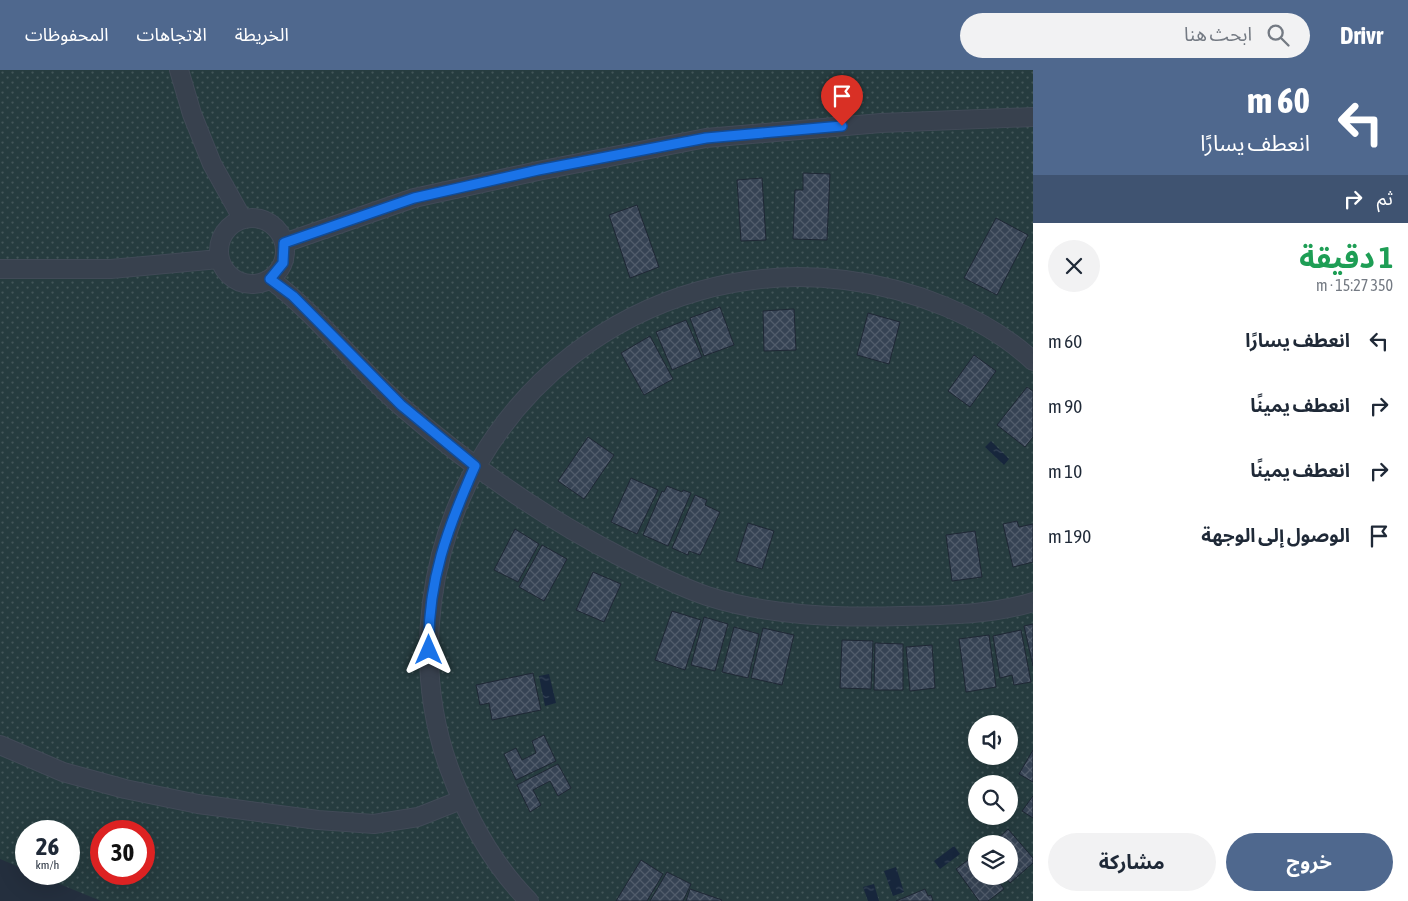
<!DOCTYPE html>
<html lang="ar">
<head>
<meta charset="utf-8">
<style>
	body { margin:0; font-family:"Asap Condensed","Noto Sans Arabic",sans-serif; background:#f2f2f3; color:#1f2937; direction:rtl; height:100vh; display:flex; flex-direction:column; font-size:19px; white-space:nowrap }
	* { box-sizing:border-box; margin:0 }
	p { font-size:16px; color:#747a83 }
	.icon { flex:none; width:28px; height:28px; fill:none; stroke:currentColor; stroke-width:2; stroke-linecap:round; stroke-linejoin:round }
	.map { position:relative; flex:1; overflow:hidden; direction:ltr }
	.details { display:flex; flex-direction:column; background:#fff; width:375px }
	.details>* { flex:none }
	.top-card { background:#4f688e; color:#fff; overflow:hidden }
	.tools { position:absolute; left:968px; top:645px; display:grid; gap:10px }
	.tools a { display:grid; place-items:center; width:50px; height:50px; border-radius:50%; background:#fff; box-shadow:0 5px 20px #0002; font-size:25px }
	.speed { position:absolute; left:15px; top:750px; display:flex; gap:10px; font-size:25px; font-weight:700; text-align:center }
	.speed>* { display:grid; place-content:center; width:65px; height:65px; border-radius:50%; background:#fff; box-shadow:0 5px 20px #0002; line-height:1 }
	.speed small { font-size:12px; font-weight:400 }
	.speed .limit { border:8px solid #d22; background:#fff; color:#111 }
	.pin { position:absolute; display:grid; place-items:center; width:42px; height:42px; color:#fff; margin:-51px -21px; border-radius:50% 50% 50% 0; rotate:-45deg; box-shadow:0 0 5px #0007 }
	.pin .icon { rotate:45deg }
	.me { position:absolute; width:55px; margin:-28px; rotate:0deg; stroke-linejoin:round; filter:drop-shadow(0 0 4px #0008) }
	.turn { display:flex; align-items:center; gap:18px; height:105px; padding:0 15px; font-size:22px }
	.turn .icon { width:65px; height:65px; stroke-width:2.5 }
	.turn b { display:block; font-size:35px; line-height:42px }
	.then { display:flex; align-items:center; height:48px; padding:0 15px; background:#0003; gap:10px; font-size:19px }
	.round { display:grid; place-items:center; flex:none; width:52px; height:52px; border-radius:26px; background:#f2f2f3 }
	.summary { display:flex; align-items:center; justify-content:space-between; height:85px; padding:0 15px }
	h1 { font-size:30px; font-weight:700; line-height:38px; color:#1e9e55 }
	.cta { display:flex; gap:10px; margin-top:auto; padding:10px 15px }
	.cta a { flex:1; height:58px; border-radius:30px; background:#4f688e; color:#fff; font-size:20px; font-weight:700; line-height:58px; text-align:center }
	.cta a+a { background:#f2f2f3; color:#1f2937 }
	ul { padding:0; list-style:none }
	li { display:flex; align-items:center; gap:15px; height:65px; padding:0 15px }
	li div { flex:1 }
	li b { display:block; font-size:19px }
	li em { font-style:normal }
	header { display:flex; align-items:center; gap:30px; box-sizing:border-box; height:70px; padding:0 25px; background:#4f688e; color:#fff }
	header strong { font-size:24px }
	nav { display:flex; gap:28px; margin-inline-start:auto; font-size:18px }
	.search { width:350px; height:45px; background:#f2f2f3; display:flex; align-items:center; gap:12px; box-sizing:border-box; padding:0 18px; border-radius:28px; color:#747a83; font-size:19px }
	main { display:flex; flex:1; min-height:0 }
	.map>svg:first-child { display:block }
	.grass { fill:url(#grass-dots); fill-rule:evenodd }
	.water { fill:url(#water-ripples) }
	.building { fill:url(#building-cross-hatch); stroke:#1f2835 }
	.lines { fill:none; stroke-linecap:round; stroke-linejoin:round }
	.street-casing { stroke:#414a57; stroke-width:20 }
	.street { stroke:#38414e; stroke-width:18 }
	.route-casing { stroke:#114b97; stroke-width:12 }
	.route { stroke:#1a73e8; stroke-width:9 }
</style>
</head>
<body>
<header>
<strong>Drivr</strong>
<div class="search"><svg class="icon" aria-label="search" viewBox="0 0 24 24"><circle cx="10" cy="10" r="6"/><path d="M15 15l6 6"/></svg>ابحث هنا</div>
<nav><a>الخريطة</a><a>الاتجاهات</a><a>المحفوظات</a></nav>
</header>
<main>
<section class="details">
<div class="top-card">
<div class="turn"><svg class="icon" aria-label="left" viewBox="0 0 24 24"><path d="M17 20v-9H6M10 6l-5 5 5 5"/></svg><div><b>60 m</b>انعطف يسارًا</div></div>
<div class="then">ثم<svg class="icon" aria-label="right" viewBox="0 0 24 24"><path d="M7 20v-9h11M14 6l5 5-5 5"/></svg></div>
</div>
<div class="summary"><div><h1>1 دقيقة</h1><p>350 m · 15:27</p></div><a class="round"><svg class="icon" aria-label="close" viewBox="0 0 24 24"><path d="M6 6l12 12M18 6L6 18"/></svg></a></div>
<ul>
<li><svg class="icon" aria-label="left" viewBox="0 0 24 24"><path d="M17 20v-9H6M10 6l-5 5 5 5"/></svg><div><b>انعطف يسارًا</b></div><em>60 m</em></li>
<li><svg class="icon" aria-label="right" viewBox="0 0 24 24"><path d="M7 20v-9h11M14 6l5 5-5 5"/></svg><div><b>انعطف يمينًا</b></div><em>90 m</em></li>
<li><svg class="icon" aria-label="right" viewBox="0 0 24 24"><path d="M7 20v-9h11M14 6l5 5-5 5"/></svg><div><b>انعطف يمينًا</b></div><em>10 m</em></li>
<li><svg class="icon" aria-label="arrive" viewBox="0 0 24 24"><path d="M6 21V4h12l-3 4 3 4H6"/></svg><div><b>الوصول إلى الوجهة</b></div><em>190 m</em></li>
</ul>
<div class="cta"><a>خروج</a><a>مشاركة</a></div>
</section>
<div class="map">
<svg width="1033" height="831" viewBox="0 0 1033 831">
	<defs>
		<pattern id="grass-dots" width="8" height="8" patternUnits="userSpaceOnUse" patternTransform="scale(1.25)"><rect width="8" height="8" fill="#263c3f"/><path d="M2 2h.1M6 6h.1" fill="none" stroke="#435659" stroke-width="1.8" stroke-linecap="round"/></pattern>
		<pattern id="water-ripples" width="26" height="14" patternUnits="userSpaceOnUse" patternTransform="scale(1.25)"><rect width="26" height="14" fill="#17263c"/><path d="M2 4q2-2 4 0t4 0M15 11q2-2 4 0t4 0" fill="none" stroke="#364457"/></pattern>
		<pattern id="building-cross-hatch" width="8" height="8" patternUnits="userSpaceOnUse" patternTransform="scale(1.25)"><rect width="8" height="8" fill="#364354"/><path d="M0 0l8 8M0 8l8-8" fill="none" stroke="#515c6b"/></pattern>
	</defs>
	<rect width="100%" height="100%" fill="#242f3e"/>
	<path class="grass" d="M0,0H1033V831H101L35,804H69V761H26V800L0,789ZM976,654H1009V686H976ZM976,714H1009V746H976ZM101,761H144V804H101ZM976,774H1009V806H976Z"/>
	<path class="water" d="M991,371L1009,389L1004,395L985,377Z
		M549,604L556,633L545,636L539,606Z
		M954,776L960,784L940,799L934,791Z
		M896,797L904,822L893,826L884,801Z
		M874,814L879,831H868L863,817Z"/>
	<path class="building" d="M803,103L830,104L827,170L793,169L795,120H803Z
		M762,108L766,170L741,171L737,110Z
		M637,135L659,197L630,208L609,145Z
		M996,148L1028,165L997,225L964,208Z
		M720,237L734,275L704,286L690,248Z
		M794,239L796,280L764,281L763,241Z
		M868,243L900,252L889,294L857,285Z
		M686,250L702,287L672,300L656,262Z
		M650,266L673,309L644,325L621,283Z
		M974,285L996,301L970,337L948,321Z
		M1027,317L1033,321V367L1025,377L997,355Z
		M588,367L614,385L584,429L558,411Z
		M631,408L658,420L637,464L611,452Z
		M667,416L682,422L683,420L691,423L668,476L643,465L662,421L664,422Z
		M695,425L707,430L705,435L720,442L700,485L689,481L688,485L672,478Z
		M1017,451L1019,457L1033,454V492L1013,497L1003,454Z
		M748,453L774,461L762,499L736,491Z
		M515,459L539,474L518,512L494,500Z
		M975,461L982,507L952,511L946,465Z
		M542,475L567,489L544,531L519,517Z
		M593,502L621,514L604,552L576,540Z
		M672,541L701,550L685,600L655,590Z
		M704,547L728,554L715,601L691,595Z
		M1033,554V596L1024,556Z
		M734,557L759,564L748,608L722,602Z
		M763,558L794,565L782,615L751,608Z
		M1021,560L1031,612L1014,615L1012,605L1000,608L993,566Z
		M989,565L996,617L966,622L959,569Z
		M842,570L873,571L871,619L840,618Z
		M875,573L903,574V620H874Z
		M932,575L935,618L910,621L906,577Z
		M533,603L541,640L492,650L489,633L480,635L476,615Z
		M544,665L556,691L516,710L504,684L516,678L522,690L536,683L532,671Z
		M1033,680V712L1019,704Z
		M558,694L571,718L558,726L550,711L533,720L541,735L530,742L517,715Z
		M1033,726V748L1022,741Z
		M1008,759L1033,788V793L1010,813L1004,806H1009V774H992Z
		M976,784V806H995L1004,819L988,831H979L956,799Z
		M641,790L663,804L647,831H616Z
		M667,802L691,814L683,831H650Z
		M690,819L722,830L721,831H686Z
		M925,819L928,826L931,825L933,831H896Z"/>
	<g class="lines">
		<g class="street-casing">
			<path id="street" d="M179,0L192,44L212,94L242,148
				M219 181a33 33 0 1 1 66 0a33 33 0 1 1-66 0Z
				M284,173L414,128L538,101L706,68L881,53L1033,47
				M0,199H111L219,189
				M270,209C319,246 356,297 402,337C470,396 543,447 623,488C650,502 678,516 707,526C769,546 838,548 902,546C946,545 991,545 1033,532
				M0,675L63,702L125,719L198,734L318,750L374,754L418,747L461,730
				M529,831C492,794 467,747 449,698C430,645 425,588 432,532C458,328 642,185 845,210C910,218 985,246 1033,291"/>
		</g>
		<use href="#street" class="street"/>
	</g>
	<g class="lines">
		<g class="route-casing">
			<path id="route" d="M429,580C427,512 448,457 475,396L401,335L293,226L270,209L283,193L284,173L414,128L538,100L706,68L842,56"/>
		</g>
		<use href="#route" class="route"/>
	</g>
</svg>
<div class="tools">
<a><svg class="icon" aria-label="sound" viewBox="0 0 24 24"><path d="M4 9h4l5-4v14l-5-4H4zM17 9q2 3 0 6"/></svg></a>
<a><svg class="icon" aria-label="search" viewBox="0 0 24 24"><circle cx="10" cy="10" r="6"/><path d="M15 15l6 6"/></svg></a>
<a><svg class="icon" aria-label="layers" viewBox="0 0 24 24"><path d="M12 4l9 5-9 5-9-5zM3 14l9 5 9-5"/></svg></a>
</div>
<div class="speed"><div>26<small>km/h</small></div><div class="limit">30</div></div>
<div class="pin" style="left:842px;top:56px;background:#d93025"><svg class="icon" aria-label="arrive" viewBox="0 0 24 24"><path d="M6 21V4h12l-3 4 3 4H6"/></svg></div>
<svg class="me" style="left:429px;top:580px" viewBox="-20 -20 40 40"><path d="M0-17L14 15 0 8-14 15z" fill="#1a73e8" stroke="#fff" stroke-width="4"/></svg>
</div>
</main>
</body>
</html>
